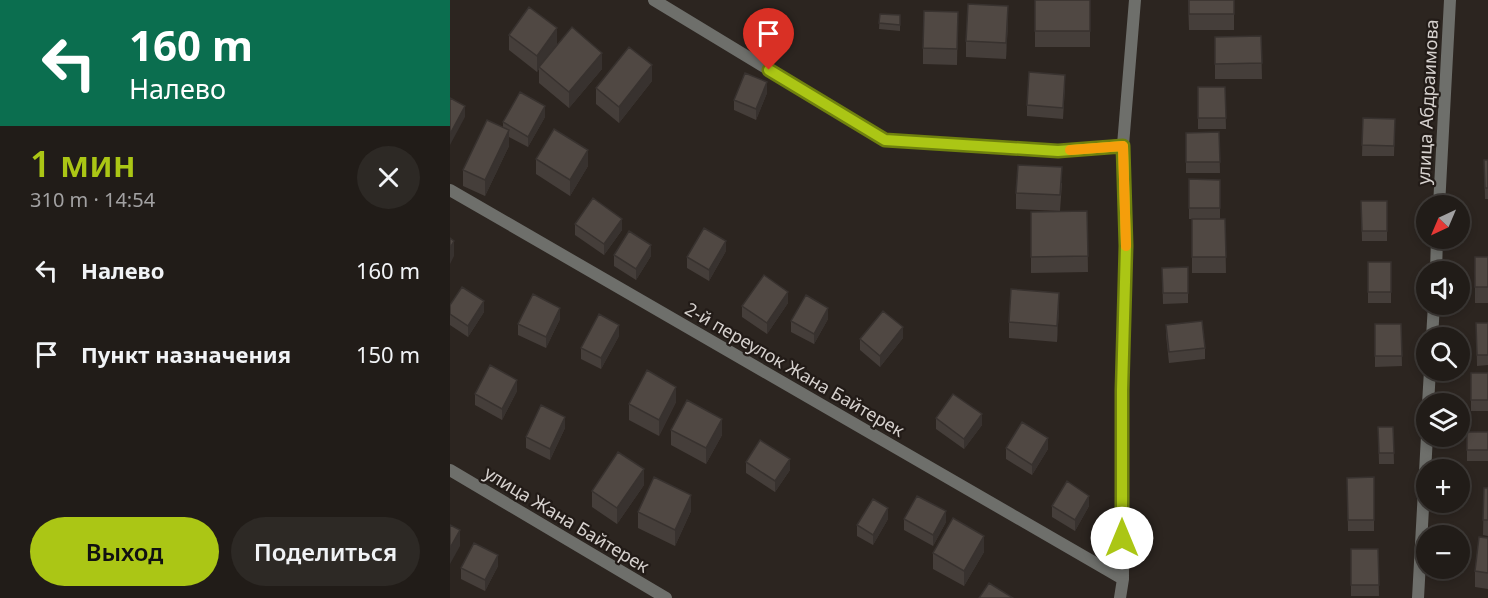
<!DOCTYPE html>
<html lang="ru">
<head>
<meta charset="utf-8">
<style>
	body { margin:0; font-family:"Noto Sans",sans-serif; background:#2d2925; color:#f1f3f6; height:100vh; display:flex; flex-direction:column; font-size:22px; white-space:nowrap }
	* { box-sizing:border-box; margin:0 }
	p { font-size:20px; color:#a2a1a2 }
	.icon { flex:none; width:33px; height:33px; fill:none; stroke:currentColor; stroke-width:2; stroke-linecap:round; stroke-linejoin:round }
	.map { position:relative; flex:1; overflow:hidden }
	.drawer { display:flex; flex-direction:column; background:#211c18; width:450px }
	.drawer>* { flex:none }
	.hud { background:#0b6e4f; color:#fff; overflow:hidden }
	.needle { width:39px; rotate:224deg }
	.controls { position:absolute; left:966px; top:195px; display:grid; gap:12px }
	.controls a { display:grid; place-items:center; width:54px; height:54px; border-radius:50%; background:#211c18; box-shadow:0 3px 9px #0003,0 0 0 2px #3e3a37; font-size:30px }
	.pin { position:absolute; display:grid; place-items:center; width:51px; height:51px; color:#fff; margin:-62px -26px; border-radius:50% 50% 50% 0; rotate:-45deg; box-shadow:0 0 6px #0007 }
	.pin .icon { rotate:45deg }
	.me { position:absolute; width:66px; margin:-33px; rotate:0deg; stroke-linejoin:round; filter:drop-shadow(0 0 4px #0008) }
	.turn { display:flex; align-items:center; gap:21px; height:126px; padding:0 30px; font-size:27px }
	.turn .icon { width:78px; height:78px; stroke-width:2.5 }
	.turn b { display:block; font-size:42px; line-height:51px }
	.round { display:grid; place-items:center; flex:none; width:63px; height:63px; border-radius:32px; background:#2d2925 }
	.headline { display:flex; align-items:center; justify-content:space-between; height:102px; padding:0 30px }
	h1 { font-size:36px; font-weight:600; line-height:45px; color:#abc615 }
	.cta { display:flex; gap:12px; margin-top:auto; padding:12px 30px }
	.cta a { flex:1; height:69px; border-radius:36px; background:#abc615; color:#111; font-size:24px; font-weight:600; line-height:69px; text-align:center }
	.cta a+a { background:#2d2925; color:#f1f3f6 }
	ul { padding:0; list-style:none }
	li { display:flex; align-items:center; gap:18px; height:84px; padding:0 30px }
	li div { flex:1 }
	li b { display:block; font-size:22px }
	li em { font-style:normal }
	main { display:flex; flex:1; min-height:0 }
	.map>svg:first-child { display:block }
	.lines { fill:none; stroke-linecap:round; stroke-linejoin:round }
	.minor { stroke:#6e6f6b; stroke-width:12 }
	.wall { fill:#453e3a }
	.shaded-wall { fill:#38322f }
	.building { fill:#504843; stroke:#38322f; stroke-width:1.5 }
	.route-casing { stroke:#6f810e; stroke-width:15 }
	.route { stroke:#abc615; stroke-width:10 }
	.slow { stroke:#f59e0b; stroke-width:10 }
	.labels { text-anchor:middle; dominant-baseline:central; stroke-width:4.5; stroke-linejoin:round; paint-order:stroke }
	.street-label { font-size:18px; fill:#d6d1ce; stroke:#221b17 }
</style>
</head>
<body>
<main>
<section class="drawer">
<div class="hud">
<div class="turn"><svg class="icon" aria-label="left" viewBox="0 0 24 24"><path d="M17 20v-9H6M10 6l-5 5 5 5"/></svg><div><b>160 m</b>Налево</div></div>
</div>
<div class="headline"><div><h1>1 мин</h1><p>310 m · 14:54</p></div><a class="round"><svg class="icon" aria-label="close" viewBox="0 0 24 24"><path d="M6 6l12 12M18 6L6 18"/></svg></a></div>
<ul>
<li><svg class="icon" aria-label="left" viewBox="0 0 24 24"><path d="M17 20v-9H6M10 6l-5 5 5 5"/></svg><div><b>Налево</b></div><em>160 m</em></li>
<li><svg class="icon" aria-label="arrive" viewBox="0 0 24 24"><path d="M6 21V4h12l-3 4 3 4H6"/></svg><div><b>Пункт назначения</b></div><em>150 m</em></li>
</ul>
<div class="cta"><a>Выход</a><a>Поделиться</a></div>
</section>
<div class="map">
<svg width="1038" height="598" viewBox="0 0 1038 598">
	<rect width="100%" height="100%" fill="#2c2520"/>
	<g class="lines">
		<path class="minor" d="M204,0L435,140L607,151L673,145
			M0,190L673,579
			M989,206L1000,0
			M986,272L987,238
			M982,338L984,304
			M978,404L980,370
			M0,470L216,598
			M670,598L673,579L672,390L676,246L673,145L685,0
			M968,598L977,436"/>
	</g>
	<path class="wall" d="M585,0H640V47H585Z
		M738,0H784V30H739Z
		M508,12L507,65L473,64V48Z
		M430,14L450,15V31L429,29Z
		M558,22L556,59L516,57V41Z
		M59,35L107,44L103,50L152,69L119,108L89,83V69L87,72L59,50Z
		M811,36L812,79H765V37Z
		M202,81L169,123L146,104V88Z
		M615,85L613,119L577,116V105Z
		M748,87H775L776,129H748Z
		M317,93L306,120L284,110V100Z
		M95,117L78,147L59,137V146L35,196L13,186V170L53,128V122Z
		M913,118L945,119L944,156H912Z
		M769,132L770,173H736V133Z
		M86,159L138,166L120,196L86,174Z
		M1034,160H1038V199H1035Z
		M739,179L770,180V219H775L776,273H742V219H750H739Z
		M612,183L610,211L566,209V193Z
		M911,201H937V241H912Z
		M637,211L638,272L581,273V212Z
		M125,224L172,230L154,255L125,235Z
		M276,251L259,281L237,268V257Z
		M164,255L201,256L186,280L164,266Z
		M1025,257H1038V303H1025Z
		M918,262H941V303H918Z
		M738,267V303L713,304L712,268Z
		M338,303L317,334L292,317V306Z
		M0,305L34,312L18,337L0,325Z
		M609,309L607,342L559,338V322Z
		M110,319L96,348L68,335V324Z
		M378,319L364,344L341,332V321Z
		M1026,323H1038V365L1027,366Z
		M925,324H951L952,366L925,367Z
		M716,325L755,348V359L719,363L716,335Z
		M169,336L151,369L131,359V348Z
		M453,338L430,367L410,350V339Z
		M1021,373H1038V411H1021Z
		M67,391L52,420L25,405V394Z
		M226,402L209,436L179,420V404Z
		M486,418L532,425L514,449L486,429Z
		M928,427H943L944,464H929Z
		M115,428L100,460L76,448V437Z
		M221,430L272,435L256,464L221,445Z
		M1017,432H1038V461H1017Z
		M556,448L598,449L582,475L556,459Z
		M296,462L340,470L325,492L296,473Z
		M924,477V531H898L897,478Z
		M194,485L167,524L142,507V491Z
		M1034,488H1038V536L1033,535Z
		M602,506H639L625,531L602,517Z
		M241,511L225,546L188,528V512Z
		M438,519L423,545L407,536V525Z
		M454,519L496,522L483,546L454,530Z
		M1038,538V589L1025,587V571Z
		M901,549H928L929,596H901Z
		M534,552L514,586L483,569V553Z
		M48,566L35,591L11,579V568Z"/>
	<path class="shaded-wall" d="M558,6V22L556,59V43Z
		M107,28V44L90,68L89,67V69L87,72V56Z
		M152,53V69L119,108V92Z
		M202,65V81L169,123V107Z
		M317,82V93L306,120V109Z
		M15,106V117L0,145V134Z
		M95,106V117L78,147V137Z
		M59,130V146L35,196V180Z
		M138,150V166L120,196V180Z
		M172,219V230L154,255V244Z
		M4,241V256L0,264V248Z
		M276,241V251L259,281V270Z
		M201,245V256L186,280V269Z
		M338,292V303L317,334V323Z
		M609,293V309L607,342V326Z
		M34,301V312L18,337V326Z
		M110,308V319L96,348V337Z
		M378,308V319L364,344V334Z
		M169,325V336L151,369V358Z
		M453,327V338L430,367V356Z
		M67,380V391L52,420V409Z
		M226,387V402L209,436V420Z
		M532,414V425L514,449V439Z
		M115,417V428L100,460V449Z
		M272,419V435L256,464V448Z
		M598,438V449L582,475V465Z
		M340,459V470L325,492V481Z
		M194,469V485L167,524V508Z
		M241,495V511L225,546V530Z
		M639,496V506L625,531V520Z
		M438,508V519L423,545V535Z
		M496,511V522L483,546V535Z
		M10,530V546L0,564V548Z
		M534,536V552L514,586V571Z
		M48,555V566L35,591V580Z"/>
	<path class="building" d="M585,0H640V31H585Z
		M739,0H784V14H739Z
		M518,4L558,6L556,43L516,41Z
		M79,7L107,28L87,56L59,35Z
		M474,11L508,12L507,49L473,48Z
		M430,14L450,15V25L429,23Z
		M122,27L152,53L119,92L89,67Z
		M811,36L812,63L765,64V37Z
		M179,47L202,65L169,107L146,88Z
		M579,72L615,75L613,108L577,105Z
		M295,73L317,82L306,109L284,100Z
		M748,87H775L776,118H748Z
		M70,92L95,106L78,137L53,122Z
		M0,98L15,106L0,134Z
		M913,118L945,119L944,146L912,145Z
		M37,120L59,130L35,180L13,170Z
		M104,129L138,150L120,180L86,159Z
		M769,132L770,162H736V133Z
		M1034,160H1038V188H1035Z
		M568,165L612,167L610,195L566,193Z
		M739,179L770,180V208H739Z
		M143,198L172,219L154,244L125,224Z
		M911,201H937V231H912Z
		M637,211L638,256L581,257V212Z
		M742,219H775L776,257H742Z
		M254,228L276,241L259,270L237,257Z
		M179,231L201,245L186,269L164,255Z
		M0,238L4,241L0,248Z
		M1025,257H1038V287H1025Z
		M918,262H941V292H918Z
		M738,267V293H713L712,268Z
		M314,275L338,292L317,323L292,306Z
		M12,287L34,301L18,326L0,314V305Z
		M561,289L609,293L607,326L559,322Z
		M83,294L110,308L96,337L68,324Z
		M356,295L378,308L364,334L341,321Z
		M433,311L453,327L430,356L410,339Z
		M149,314L169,325L151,358L131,348Z
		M752,321L755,348L719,352L716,325Z
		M1026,323H1038V355H1027Z
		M925,324H951L952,356H925Z
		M40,365L67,380L52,409L25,394Z
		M197,370L226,387L209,420L179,404Z
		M1021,373H1038V400H1021Z
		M503,394L532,414L514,439L486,418Z
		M237,400L272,419L256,448L221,430Z
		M91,405L115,417L100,449L76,437Z
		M572,422L598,438L582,465L556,448Z
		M928,427H943L944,453H929Z
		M1017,432H1038V450H1017Z
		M310,440L340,459L325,481L296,462Z
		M168,452L194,469L167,508L142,491Z
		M204,477L241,495L225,530L188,512Z
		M924,477V520H898L897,478Z
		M617,481L639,496L625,520L602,506Z
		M1034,488H1038V520H1033Z
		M467,496L496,511L483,535L454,519Z
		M423,499L438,508L423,535L407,525Z
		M503,518L534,536L514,571L483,553Z
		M0,525L10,530L0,548Z
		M1029,537L1038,538V573L1025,571Z
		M24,543L48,555L35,580L11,568Z
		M901,549H928L929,585H901Z
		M539,583L563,598H529Z"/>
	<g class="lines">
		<g class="route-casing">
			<path id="route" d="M319,70L435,140L608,151L673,146L676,246L672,390V538"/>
		</g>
		<use href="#route" class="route"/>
		<path class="slow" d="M620,150L673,146L676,246"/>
	</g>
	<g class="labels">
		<g class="street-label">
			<text transform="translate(977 102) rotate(-87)">улица Абдраимова</text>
			<text transform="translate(345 369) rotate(30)">2-й переулок Жана Байтерек</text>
			<text transform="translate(117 519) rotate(31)">улица Жана Байтерек</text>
		</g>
	</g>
</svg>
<div class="controls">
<a><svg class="needle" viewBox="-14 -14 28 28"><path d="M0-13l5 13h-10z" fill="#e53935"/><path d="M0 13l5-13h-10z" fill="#a2a1a2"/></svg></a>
<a><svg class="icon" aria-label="sound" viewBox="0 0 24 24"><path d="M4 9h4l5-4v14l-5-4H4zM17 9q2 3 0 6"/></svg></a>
<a><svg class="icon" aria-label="search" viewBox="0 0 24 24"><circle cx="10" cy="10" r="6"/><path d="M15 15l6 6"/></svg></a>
<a><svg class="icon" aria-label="layers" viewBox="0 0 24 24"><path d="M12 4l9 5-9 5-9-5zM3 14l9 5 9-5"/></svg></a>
<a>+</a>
<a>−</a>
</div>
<div class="pin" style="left:319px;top:70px;background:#d93025"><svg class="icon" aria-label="arrive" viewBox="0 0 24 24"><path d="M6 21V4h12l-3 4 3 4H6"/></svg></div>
<svg class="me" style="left:672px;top:538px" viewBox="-20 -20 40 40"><circle r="19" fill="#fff"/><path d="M0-13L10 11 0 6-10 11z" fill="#abc615"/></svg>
</div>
</main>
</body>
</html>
